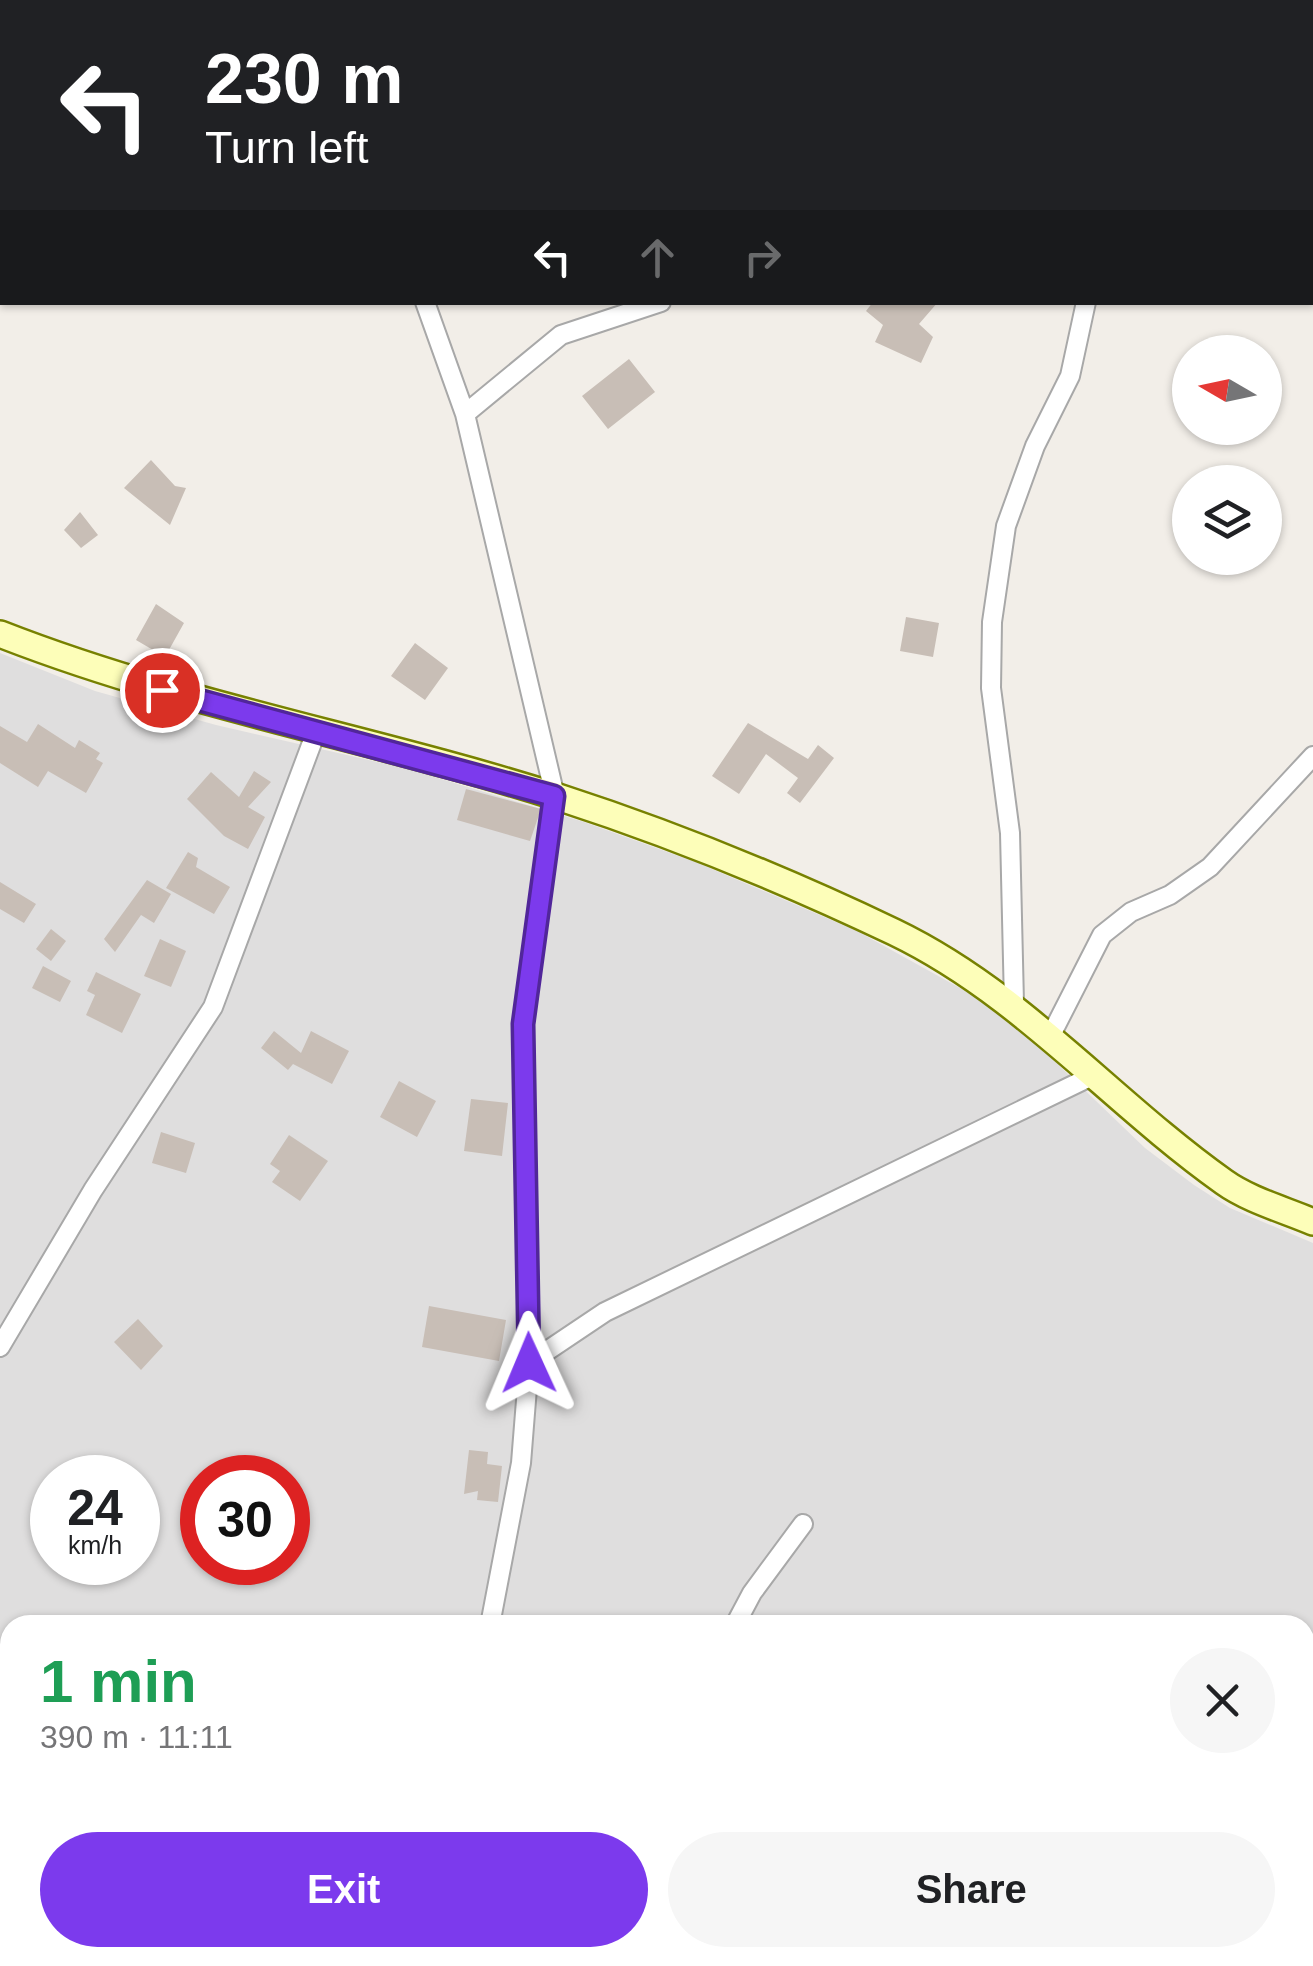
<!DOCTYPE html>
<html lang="en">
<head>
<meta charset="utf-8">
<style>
	body { margin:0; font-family:Arial,sans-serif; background:#f6f6f6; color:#202124; height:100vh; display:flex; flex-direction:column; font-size:38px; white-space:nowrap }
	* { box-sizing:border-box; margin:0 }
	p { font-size:32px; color:#757577 }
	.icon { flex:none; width:55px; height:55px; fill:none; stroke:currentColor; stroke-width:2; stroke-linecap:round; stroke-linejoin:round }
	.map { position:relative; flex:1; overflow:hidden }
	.side { position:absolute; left:0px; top:1615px; width:1315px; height:352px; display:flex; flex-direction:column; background:#fff; border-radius:30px 30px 0 0; box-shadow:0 2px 8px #0004 }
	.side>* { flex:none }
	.guide { position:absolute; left:0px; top:0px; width:1315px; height:305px; box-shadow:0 2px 8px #0004; background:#202124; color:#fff; overflow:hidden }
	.needle { width:65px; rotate:279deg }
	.controls { position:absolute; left:1172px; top:335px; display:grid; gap:20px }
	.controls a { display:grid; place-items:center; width:110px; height:110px; border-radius:50%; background:#fff; box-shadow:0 2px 8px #0004; font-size:50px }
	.speed { position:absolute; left:30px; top:1455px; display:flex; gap:20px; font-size:50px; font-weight:700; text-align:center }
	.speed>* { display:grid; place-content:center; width:130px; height:130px; border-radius:50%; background:#fff; box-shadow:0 2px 8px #0004; line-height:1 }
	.speed small { font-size:25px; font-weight:400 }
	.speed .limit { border:15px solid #d22; background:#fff; color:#111 }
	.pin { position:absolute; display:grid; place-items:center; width:85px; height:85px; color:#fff; margin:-42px; border:5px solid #fff; border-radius:50%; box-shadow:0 2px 10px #0007 }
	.me { position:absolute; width:110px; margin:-55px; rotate:359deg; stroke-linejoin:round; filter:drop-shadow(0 0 8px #0008) }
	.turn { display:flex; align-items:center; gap:35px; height:210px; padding:0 40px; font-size:45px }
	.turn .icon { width:130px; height:130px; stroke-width:2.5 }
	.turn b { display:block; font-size:70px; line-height:85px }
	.lanes { display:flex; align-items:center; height:95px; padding:0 40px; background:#0003; justify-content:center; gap:50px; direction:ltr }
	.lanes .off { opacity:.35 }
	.round { display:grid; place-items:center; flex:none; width:105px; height:105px; border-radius:52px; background:#f6f6f6 }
	.headline { display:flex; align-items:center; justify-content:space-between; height:170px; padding:0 40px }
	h1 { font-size:60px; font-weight:600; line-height:75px; color:#1e9e55 }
	.button { display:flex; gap:20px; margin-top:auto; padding:20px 40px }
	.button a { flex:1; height:115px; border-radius:60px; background:#7c3aed; color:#fff; font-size:40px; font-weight:600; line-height:115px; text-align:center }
	.button a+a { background:#f6f6f6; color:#202124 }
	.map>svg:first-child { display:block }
	.residential { fill:#dfdede; fill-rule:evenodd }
	.building { fill:#c8beb6 }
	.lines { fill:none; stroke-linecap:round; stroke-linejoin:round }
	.minor-casing { stroke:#a8a8a8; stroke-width:22 }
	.secondary-casing { stroke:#778100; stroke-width:30 }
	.minor { stroke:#fff; stroke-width:18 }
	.secondary { stroke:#fdfeb9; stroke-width:25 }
	.route-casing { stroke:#51269a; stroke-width:25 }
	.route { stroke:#7c3aed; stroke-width:18 }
</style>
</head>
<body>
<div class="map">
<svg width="1313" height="1966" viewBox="0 0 1313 1966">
	<rect width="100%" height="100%" fill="#f2eee8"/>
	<path class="residential" d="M0,653L95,691L216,725L408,769L584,822L698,863L857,931L987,1003L1020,1028L1145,1148L1194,1185L1230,1208L1313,1243V1966H0V1872L10,1862V1958H1305V1625H10V1809L0,1777ZM52,1478H138V1562H52ZM202,1478H288V1562H202Z"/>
	<path class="building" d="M873,302H938L919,324L933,337L921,363L875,342L883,325L866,311Z
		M629,359L655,392L608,429L582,396Z
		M151,460L175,486L186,488L170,525L124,488Z
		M80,512L98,535L81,548L64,530Z
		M156,604L184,623L165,657L136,640Z
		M906,617L939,623L933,657L900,651Z
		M415,643L448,668L425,700L391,676Z
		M748,723L808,759L818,745L834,758L800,803L787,793L798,778L766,754L739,794L712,776Z
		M38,724L75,748L79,740L100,753L96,759L103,763L86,793L48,771L38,787L0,763V726L27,742Z
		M254,771L271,782L248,807L265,817L248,849L224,836L187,799L211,772L239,797Z
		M466,789L541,809L530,841L457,820Z
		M188,852L198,858L196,867L230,887L214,914L166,888Z
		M147,880L171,894L154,923L141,915L115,952L104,939Z
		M0,882L36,904L24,923L0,909Z
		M51,929L66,941L51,961L36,949Z
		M160,939L186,951L171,987L144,976Z
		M43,966L71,981L60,1002L32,988Z
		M96,972L141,994L122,1033L86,1015L95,995L87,991Z
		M274,1031L301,1053L311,1031L349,1051L332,1084L293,1064L288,1070L261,1048Z
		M399,1081L436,1101L417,1137L380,1117Z
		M471,1099L508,1103L502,1156L464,1151Z
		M161,1132L195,1143L186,1173L152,1163Z
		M289,1135L328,1161L300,1201L272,1182L280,1171L270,1164Z
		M429,1306L506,1320L499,1361L422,1347Z
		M138,1319L163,1346L141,1370L114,1342Z
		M469,1450L488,1452L487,1464L502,1466L498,1502L477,1500L478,1491L464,1494Z"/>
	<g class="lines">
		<g class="minor-casing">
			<path id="minor" d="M251,0L252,2
				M1119,0L1120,2
				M425,302L465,414L555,796L523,1024L529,1363L521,1463L490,1625
				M465,414L561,335L661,302
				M1014,1003L1010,833L991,688L992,622L1006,526L1035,446L1070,376L1086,302
				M1050,1037L1102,935L1131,912L1170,895L1210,867L1313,756
				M0,1347L93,1190L213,1007L316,732
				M529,1363L605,1312L1092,1076
				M735,1625L752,1593L803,1524
				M0,1733L10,1751
				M1305,1748L1313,1745
				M103,1966L105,1958
				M401,1966L406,1958
				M744,1966L748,1958
				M996,1966L1015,1958
				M1044,1966L1047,1958"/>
		</g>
		<g class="secondary-casing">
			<path id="secondary" d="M0,634C181,705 373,738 558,797C672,834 785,880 894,932C1021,993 1110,1101 1224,1182C1249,1200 1285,1210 1313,1222"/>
		</g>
		<use href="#minor" class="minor"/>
		<use href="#secondary" class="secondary"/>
	</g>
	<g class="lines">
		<g class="route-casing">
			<path id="route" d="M162,690L554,796L523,1024L529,1363"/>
		</g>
		<use href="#route" class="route"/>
	</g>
</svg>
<div class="controls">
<a><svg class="needle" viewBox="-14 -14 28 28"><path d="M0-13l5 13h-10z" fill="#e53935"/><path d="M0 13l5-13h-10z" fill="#757577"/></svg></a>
<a><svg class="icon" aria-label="layers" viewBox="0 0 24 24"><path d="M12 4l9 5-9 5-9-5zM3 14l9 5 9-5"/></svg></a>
</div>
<div class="speed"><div>24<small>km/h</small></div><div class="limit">30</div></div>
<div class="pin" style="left:162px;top:690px;background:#d93025"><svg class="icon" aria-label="arrive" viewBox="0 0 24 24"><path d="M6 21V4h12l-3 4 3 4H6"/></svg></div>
<svg class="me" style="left:529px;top:1363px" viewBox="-20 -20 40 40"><path d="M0-17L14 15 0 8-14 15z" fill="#7c3aed" stroke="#fff" stroke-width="4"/></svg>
<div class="guide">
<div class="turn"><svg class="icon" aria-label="left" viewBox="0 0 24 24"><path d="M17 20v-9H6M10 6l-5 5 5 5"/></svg><div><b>230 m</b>Turn left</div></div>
<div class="lanes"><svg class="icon" aria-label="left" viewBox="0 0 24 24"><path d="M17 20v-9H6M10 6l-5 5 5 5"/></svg><svg class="icon off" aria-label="ahead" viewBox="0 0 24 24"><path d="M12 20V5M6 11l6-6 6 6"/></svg><svg class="icon off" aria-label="right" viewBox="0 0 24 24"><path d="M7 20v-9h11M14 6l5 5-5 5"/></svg></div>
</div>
<section class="side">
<div class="headline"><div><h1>1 min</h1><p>390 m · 11:11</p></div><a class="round"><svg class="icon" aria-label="close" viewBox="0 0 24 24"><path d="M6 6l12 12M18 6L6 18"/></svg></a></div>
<div class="button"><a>Exit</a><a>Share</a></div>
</section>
</div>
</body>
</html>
